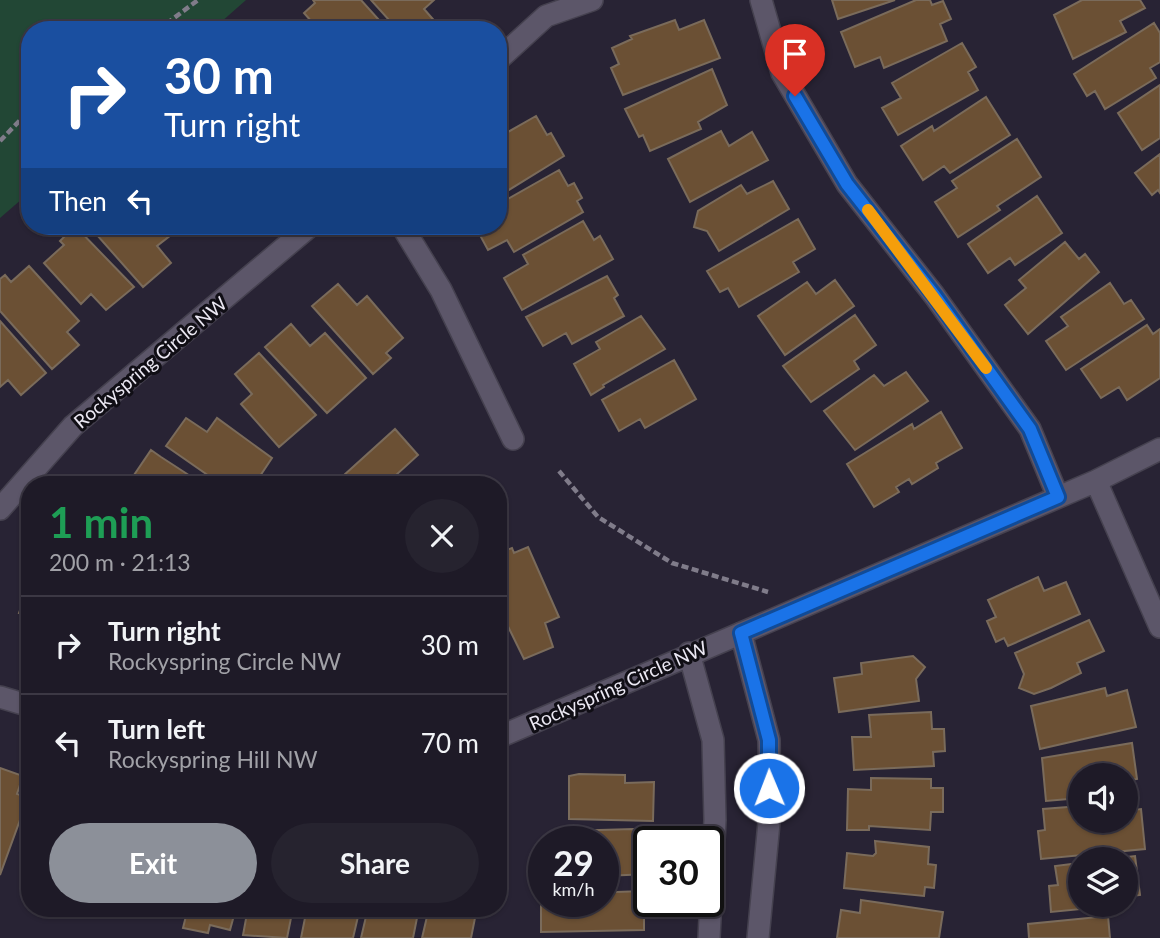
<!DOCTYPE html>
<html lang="en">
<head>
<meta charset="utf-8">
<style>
	body { margin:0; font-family:Lato,sans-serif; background:#26232f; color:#f1f3f6; height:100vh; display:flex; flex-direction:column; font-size:26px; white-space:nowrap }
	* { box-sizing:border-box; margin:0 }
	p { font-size:23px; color:#a1a1a7 }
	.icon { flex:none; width:38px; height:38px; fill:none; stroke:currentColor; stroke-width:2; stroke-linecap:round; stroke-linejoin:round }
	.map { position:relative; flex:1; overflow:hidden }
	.sheet { position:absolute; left:21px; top:476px; width:486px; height:441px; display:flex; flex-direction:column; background:#1e1a27; border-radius:28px; box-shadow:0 2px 5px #0004,0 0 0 2px #3c3844 }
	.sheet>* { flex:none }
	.banner { position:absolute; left:21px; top:21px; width:486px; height:214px; border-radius:28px; box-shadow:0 2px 5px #0004,0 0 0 2px #3c3844; background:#1a4fa0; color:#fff; overflow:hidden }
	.buttons { position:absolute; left:1068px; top:763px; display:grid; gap:14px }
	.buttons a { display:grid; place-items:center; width:70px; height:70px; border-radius:50%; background:#1e1a27; box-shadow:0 2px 5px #0004,0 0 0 2px #3c3844; font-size:35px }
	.speed { position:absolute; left:528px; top:826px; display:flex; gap:14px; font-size:35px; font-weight:700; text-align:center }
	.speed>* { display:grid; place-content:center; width:91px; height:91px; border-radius:50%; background:#1e1a27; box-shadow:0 2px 5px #0004,0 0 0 2px #3c3844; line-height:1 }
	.speed small { font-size:18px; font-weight:400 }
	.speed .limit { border:4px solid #111; border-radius:10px; background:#fff; color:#111 }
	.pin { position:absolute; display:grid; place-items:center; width:60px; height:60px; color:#fff; margin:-72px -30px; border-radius:50% 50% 50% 0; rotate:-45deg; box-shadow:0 0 7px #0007 }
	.pin .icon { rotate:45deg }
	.me { position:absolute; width:77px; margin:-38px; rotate:359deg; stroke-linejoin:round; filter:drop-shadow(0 0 5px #0008) }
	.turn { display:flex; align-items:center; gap:24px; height:147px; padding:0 28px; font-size:32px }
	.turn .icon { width:91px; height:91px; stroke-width:2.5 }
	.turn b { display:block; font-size:49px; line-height:60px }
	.then { display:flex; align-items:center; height:66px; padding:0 28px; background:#0003; gap:14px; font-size:26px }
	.round { display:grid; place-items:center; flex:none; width:74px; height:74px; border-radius:37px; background:#26232f }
	.head { display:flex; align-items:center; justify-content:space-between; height:119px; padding:0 28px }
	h1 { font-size:42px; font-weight:700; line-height:52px; color:#1e9e55 }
	.action { display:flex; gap:14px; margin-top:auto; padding:14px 28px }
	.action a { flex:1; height:80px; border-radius:42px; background:#8c9099; color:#fff; font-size:28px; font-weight:700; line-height:80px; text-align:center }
	.action a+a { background:#26232f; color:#f1f3f6 }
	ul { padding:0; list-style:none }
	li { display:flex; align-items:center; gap:21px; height:98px; padding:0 28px; border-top:2px solid #3c3844 }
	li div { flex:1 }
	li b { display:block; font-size:26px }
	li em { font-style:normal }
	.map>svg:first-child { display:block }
	.green { fill:#224735 }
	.building { fill:#6b5034; stroke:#7a6b5b; stroke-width:2 }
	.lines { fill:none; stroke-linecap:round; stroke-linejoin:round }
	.minor-casing { stroke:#45414f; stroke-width:24 }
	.path { stroke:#807c8a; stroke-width:4.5; stroke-dasharray:7 3.5; stroke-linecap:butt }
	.minor { stroke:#5c5669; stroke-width:21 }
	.route-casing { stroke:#114b97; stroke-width:18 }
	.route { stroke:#1a73e8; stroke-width:12 }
	.slow { stroke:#f59e0b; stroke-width:12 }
	.labels { text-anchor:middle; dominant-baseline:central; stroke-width:6; stroke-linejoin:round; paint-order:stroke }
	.street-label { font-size:19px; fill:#ebe8f3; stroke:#100e15 }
</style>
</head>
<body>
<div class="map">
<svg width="1160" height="938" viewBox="0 0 1160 938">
	<rect width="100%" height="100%" fill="#282334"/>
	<path class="green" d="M0,0H246L212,30H30V192L0,218Z"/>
	<path class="building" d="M313,0H361L388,30H319L304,13L315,3Z
		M371,0H434L424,9L438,25L432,30H398Z
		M832,0H895L838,19Z
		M916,0H930L932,5L943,1L951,19L940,24L947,41L884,68L880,57L855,67L841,32Z
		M1082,0H1140L1145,8L1120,21L1126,32L1073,59L1054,15Z
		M675,20L679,30L704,20L720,58L623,95L611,68L619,64L612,48L632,39L630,36Z
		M1154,23L1160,33V62L1150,68L1156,78L1105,109L1095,91L1087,96L1074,74Z
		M962,43L976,67L968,72L978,90L898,135L882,108L901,98L892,83Z
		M712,69L727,105L698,122L701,129L650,151L643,135L639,137L625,109Z
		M1160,85V138L1142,150L1118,113Z
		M986,97L1010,135L950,173L944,166L923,180L901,146L932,126L934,131Z
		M536,116L547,135L551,133L564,156L499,196V133L507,129L508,132Z
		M721,131L729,146L752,132L768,160L690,202L668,159Z
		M1017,139L1041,177L997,206L1000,210L958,237L935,202L957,188L952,181Z
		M1160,154V193L1158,190L1152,195L1135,173Z
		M559,170L568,186L574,183L582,198L577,201L583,212L514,252L507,240L488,250L475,226H499V204Z
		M773,181L789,209L719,251L707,231L694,227L698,211L741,185L747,194Z
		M1037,196L1062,233L1015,265L1010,258L988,273L968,244Z
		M798,219L815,249L793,262L799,272L739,307L728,288L720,292L707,271Z
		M583,221L594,240L600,236L613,259L522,310L504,278L528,264L523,255Z
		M75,226L134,287L106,310L91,294L81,304L44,263L64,245L60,241Z
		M89,226H163L171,235L157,246L171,263L143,287Z
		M193,226H212L201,235Z
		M1065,242L1079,259L1085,254L1099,272L1028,334L1005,305L1026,288L1019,280Z
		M29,266L79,321L67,332L79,345L52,369L0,311V279L5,275L11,282Z
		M607,276L618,295L614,298L624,316L572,344L566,333L543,346L526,317Z
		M835,280L854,306L785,355L758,316L807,282L816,294Z
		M1110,283L1124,304L1131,300L1144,319L1066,370L1046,341L1068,326L1061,317Z
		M338,284L357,305L367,296L403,338L386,353L391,358L373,374L312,306Z
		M855,315L876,345L854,361L859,369L811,402L783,366Z
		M641,316L665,349L603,385L604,387L591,395L574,364L600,349L596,342Z
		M0,321L46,373L21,395L8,380L0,387Z
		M291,324L310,346L325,333L366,378L327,413L265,347Z
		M1147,325L1153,334L1160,329V378L1127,400L1119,387L1101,398L1081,369Z
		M259,353L316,415L279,447L241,404L252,394L235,374Z
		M674,360L696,399L645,428L640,419L619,431L602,400Z
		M906,372L928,401L855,450L824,411L874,375L884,386Z
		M941,412L962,448L936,463L938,468L912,484L909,479L896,487L899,492L874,507L847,464L912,424L914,429Z
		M186,418L207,432L217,418L272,458L254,485H222L166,446Z
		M395,429L418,455L396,475L404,485H333Z
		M151,450L161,457L204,485H142L132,478Z
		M528,547L559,617L545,623L553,647L524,659L499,608V553L512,548L514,553Z
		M1038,577L1044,591L1066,582L1080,614L1008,646L1004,638L996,642L987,621L996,617L988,600Z
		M30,582V616L19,613Z
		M1089,620L1104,651L1077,663L1081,673L1051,688L1034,694L1019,688L1024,674L1015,653Z
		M913,656L925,667L916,679L919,701L839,712L834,678L862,674L861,663Z
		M1105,688L1107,696L1127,690L1136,727L1040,749L1031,706Z
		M931,712L932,729H944L945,751L933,752L934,766L854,770L852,737H871L869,715Z
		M1132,743L1137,779L1125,781V775H1080V798L1046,801L1042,758Z
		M0,768L23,776L17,794L28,798L0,875Z
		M579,774L625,775V783L654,782L653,821L569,819V776Z
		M871,778L931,779V788H943V812H931L930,830L869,826V830H847L848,789L871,790Z
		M1080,806V821H1125V811L1141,809L1145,849L1041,859L1038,831L1045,830L1043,809Z
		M633,829V838H651L649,874L604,876V842H565V831Z
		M875,841L929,847L928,864L936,865L934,888L925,887L924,896L844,888L847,853L873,856L876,853Z
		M1135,856L1140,895L1125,897V859H1109Z
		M1080,863V905H1122L1051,912L1049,886L1058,885L1055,866Z
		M604,882H616V892L644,891V930L541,932V902L604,901Z
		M861,900L943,912L939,938H837L841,910L860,913Z
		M188,908H236L230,930L210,925L208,933L183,928Z
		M248,908H293L287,938L243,935Z
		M307,908H360L353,938H301Z
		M368,908H419L413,938H361Z
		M429,908H477L471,938H422Z
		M1108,916L1110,938H1029L1028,924Z"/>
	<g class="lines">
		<g class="minor-casing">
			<path id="minor" d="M761,0L782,73L847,184L934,295L1030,429L1058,497
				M499,59L546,16L592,0
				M402,226L441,290L513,439
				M1096,481L1160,627
				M0,509L73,426L310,226
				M741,633L769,740L770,812L758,938
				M689,653L713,740L715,820L709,938
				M0,697L30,706
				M499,737L1096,481L1160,449"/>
		</g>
		<path class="path" d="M158,30L198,0
			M0,141L30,110
			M559,471L598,517L672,563L768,592"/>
		<use href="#minor" class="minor"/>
	</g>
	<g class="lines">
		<g class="route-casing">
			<path id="route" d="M769,788V740L741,633L1058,497L1030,429L934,295L847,184L795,96"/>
		</g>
		<use href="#route" class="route"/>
		<path class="slow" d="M868,210L986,368"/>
	</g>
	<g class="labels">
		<g class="street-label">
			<text transform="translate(150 362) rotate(-40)">Rockyspring Circle NW</text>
			<text transform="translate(618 685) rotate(-24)">Rockyspring Circle NW</text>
		</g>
	</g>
</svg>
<div class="buttons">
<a><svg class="icon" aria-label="sound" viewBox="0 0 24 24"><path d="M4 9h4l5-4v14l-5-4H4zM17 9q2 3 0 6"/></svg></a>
<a><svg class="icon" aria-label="layers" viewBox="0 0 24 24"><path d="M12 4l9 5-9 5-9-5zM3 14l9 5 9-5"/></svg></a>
</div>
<div class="speed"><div>29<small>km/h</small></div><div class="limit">30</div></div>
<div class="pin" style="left:795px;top:96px;background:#d93025"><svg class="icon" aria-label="arrive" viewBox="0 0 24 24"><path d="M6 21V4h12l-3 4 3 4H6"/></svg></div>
<svg class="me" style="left:769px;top:788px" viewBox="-20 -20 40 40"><circle r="17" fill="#1a73e8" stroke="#fff" stroke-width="3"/><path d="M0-11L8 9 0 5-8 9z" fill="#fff"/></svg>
<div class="banner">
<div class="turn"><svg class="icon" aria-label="right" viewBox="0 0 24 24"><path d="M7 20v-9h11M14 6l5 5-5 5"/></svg><div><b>30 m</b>Turn right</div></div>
<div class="then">Then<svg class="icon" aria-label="left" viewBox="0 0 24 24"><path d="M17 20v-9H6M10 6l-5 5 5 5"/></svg></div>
</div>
<section class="sheet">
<div class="head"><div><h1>1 min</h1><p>200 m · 21:13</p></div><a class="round"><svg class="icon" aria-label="close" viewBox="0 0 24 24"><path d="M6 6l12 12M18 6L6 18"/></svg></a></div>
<ul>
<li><svg class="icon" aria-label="right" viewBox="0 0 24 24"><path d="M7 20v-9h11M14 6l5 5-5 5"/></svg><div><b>Turn right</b><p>Rockyspring Circle NW</p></div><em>30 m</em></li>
<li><svg class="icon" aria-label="left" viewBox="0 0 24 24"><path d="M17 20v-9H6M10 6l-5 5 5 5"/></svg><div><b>Turn left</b><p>Rockyspring Hill NW</p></div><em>70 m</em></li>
</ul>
<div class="action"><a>Exit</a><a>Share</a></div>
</section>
</div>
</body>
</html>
